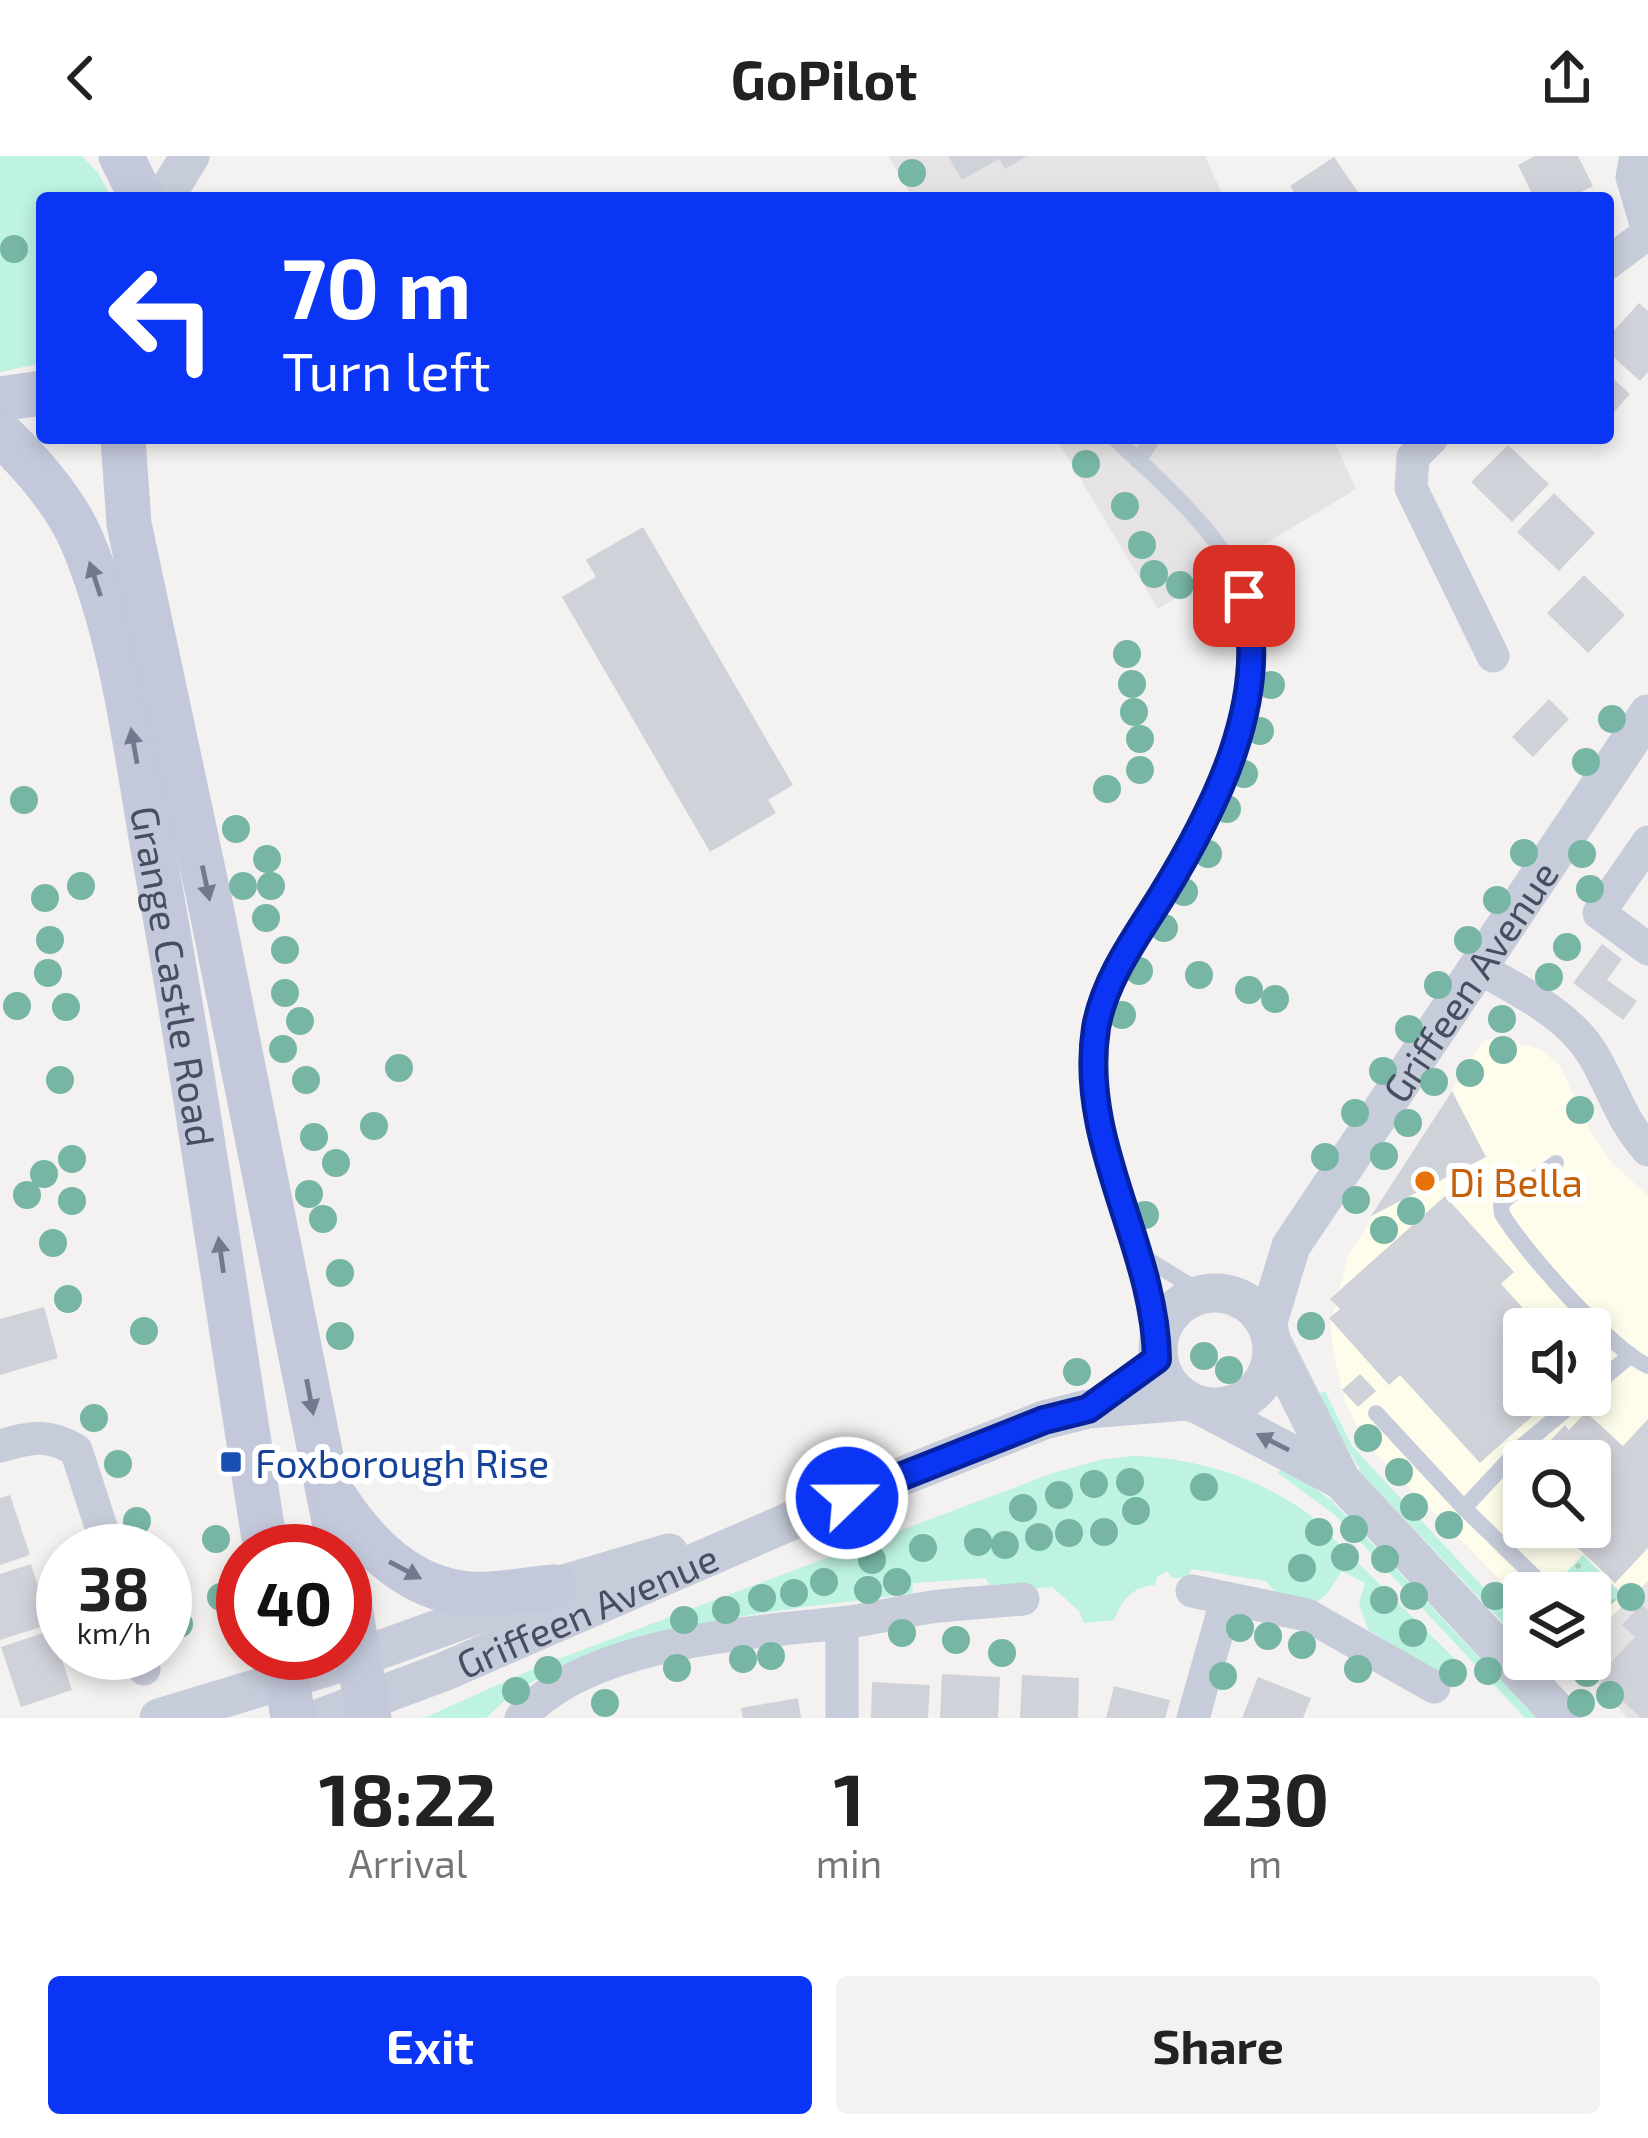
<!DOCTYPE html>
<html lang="en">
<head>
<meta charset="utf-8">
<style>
	body { margin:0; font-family:"Exo 2",sans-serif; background:#f2f2f2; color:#222; height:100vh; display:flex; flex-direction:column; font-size:45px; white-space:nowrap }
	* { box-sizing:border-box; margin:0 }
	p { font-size:39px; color:#767676 }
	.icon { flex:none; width:66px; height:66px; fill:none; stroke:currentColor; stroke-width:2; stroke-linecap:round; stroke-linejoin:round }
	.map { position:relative; height:1562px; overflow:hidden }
	.sheet { display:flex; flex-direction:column; background:#fff; flex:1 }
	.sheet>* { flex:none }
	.top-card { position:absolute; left:36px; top:36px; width:1578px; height:252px; border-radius:12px; box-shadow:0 6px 18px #0003; background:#0a35f5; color:#fff; overflow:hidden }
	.fabs { position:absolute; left:1503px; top:1152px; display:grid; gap:24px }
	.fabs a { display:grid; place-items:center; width:108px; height:108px; border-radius:12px; background:#fff; box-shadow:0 6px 18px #0003; font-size:60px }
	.speed { position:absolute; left:36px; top:1368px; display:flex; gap:24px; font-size:60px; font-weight:700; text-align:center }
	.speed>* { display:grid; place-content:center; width:156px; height:156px; border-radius:50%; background:#fff; box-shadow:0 6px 18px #0003; line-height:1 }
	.speed small { font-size:30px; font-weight:400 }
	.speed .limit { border:18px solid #d22; background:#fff; color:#111 }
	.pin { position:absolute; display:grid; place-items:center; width:102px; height:102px; color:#fff; margin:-51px; border-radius:24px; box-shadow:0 6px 18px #0006 }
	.me { position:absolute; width:132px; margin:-66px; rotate:68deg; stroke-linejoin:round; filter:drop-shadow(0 0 9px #0008) }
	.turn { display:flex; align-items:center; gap:42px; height:252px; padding:0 48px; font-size:54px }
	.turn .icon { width:156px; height:156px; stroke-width:2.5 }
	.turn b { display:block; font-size:84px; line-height:102px }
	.eta { display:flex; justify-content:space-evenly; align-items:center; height:204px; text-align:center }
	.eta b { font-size:72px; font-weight:700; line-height:84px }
	.action { display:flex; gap:24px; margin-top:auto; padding:24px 48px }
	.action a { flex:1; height:138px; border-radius:12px; background:#0a35f5; color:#fff; font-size:48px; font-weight:700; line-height:138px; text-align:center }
	.action a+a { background:#f2f2f2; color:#222 }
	header { display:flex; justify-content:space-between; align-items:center; height:156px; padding:0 48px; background:#fff; font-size:54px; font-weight:700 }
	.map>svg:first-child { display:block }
	.commercial { fill:#fefdeb; fill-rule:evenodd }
	.education { fill:#e5e3e3 }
	.grass { fill:#bdf3e0 }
	.park { fill:url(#park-dots) }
	.building { fill:#d0d2d9 }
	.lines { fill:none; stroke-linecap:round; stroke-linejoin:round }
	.service { stroke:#c7ccda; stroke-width:16 }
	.minor { stroke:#c7ccda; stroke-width:33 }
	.tertiary { stroke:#c7ccda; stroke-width:39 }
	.secondary { stroke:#c3c8db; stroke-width:45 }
	.tree { fill:#77b6a5 }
	.oneway { fill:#72798c }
	.oneway2 { fill:#747a8b }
	.route-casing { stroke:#06229f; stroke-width:30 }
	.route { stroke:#0a35f5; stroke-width:21 }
	.food-dot { fill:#e8710a; stroke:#fff; stroke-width:4.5 }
	.transit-dot { fill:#1a4fb4; stroke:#fff; stroke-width:4.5 }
	.labels { text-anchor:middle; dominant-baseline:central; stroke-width:12; stroke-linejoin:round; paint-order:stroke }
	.street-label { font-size:39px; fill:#474e61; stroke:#fff }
	.food-label { font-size:39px; fill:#c56008; stroke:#fff; text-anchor:start }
	.transit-label { font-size:39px; fill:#164399; stroke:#fff; text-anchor:start }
</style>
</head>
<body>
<header><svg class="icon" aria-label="back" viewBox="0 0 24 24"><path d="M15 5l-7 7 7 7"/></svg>GoPilot<svg class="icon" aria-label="share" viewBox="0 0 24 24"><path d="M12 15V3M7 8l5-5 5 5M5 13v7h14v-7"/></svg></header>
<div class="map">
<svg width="1648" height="1562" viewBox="0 0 1648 1562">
	<defs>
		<pattern id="park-dots" width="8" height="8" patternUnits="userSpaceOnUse" patternTransform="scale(3)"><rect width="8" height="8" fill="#bdf3e0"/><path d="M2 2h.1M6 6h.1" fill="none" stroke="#a4d2c3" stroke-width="1.8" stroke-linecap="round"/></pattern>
	</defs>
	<rect width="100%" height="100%" fill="#f4f2f1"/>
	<path class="commercial" d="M1500,882L1542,894L1560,910L1593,980L1612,1007L1648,1040V1425L1590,1482V1437H1524V1448L1365,1286L1345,1245L1332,1189L1331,1167L1348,1100L1480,890L1488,883ZM1524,1173H1590V1239H1524ZM1524,1305H1590V1371H1524Z"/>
	<path class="education" d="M888,0H1205L1224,42H913Z
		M1056,282H1333L1356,333L1158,453Z
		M1648,1425V1562H1627L1578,1503H1590V1482Z"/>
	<path class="grass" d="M0,0H82L98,17L112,42H42V207L0,216Z
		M1325,1235L1352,1290L1524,1475V1489L1363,1319L1317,1239Z
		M1135,1300C1201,1303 1258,1321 1311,1360L1462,1510L1454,1526L1368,1474L1359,1447L1365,1427L1342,1415L1327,1438L1314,1448L1282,1445L1266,1425L1192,1413L1188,1421L1172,1422L1167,1415L1157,1421L1155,1429C1132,1431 1123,1443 1114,1464L1084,1467L1079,1455L1052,1431L998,1435L991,1433L986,1422L913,1427L912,1437L907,1438C784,1455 576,1469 486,1562H424L542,1509L1053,1317L1104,1303Z
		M1283,1309L1332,1345L1536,1562H1525L1335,1359L1278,1317Z"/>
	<path class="park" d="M1583,1399L1622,1438L1590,1469V1437H1546Z"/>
	<path class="building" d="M948,0H1027L1005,13L999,3L962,24Z
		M1535,0H1578L1593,30L1569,42H1534L1518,9Z
		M1334,1L1362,42H1298L1290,30Z
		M1639,147L1648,155V216L1640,225L1608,196V181Z
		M1608,218L1630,238L1608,263Z
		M1508,289L1549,328L1512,366L1471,326Z
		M1554,337L1595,377L1559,415L1517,376Z
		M643,371L793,629L768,644L776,657L710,696L562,441L596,421L586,404Z
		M1584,419L1625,459L1588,497L1547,457Z
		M1549,543L1569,563L1533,601L1512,581Z
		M1602,788L1622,803L1607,824L1637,845L1623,864L1573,827Z
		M1452,935L1486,1001L1371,1060Z
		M1445,1040L1514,1116L1501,1128L1542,1173H1524V1239H1556L1480,1307L1400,1219L1389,1229L1329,1162L1340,1153L1330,1143Z
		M44,1151L58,1202L0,1219V1163Z
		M1360,1218L1376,1235L1358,1251L1342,1234Z
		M1586,1256L1623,1290L1648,1263V1392L1615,1427L1560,1375L1564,1371H1590V1305H1531L1565,1269L1569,1274Z
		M10,1339L30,1399L0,1409V1342Z
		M31,1408L50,1468L0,1484V1418Z
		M1641,1448L1648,1454V1562H1641L1597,1521L1635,1481L1622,1469Z
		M52,1474L72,1534L21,1551L1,1491Z
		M942,1518L1000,1521L998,1562H940Z
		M1022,1519L1079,1522L1078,1562H1020Z
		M1258,1521L1311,1542L1303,1562H1242Z
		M872,1526L930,1529L928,1562H871Z
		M1114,1530L1170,1544L1165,1562H1106Z
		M798,1542L801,1562H743L741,1552Z"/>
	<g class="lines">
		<path class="service" d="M1114,282C1149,314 1187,348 1216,386C1277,468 1252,550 1215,635C1201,665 1189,696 1171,724C1143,769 1107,816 1097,869C1082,946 1113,1028 1141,1098C1152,1125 1153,1159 1157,1187
			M1138,305L1153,282
			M1556,1007L1507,1042L1501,1049L1502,1058C1524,1095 1611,1193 1648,1210
			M1142,1100L1204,1138
			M1590,1233L1631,1199
			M1376,1257L1464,1352
			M1540,1426L1464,1352L1521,1291L1583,1239"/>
		<path class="minor" d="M1636,0L1632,21L1648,75
			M1608,107L1648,77
			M1432,282L1413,301L1411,332L1493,500
			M1648,686L1599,757L1648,793
			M1479,812C1519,835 1567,857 1592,897C1612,930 1621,965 1648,994
			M0,1290C32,1281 47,1277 76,1294L109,1395
			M1192,1435L1307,1459L1434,1531
			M842,1467V1562
			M140,1497L144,1513
			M521,1562C587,1486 747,1477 841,1467C871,1464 901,1455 932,1451C962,1447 993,1446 1023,1443
			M1193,1562L1227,1442"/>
		<g class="tertiary">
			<path d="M164,42L190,0"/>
			<circle cx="1215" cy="1194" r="57"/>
			<path id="s1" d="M1267,1169L1291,1090L1648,558"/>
			<path d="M1272,1186L1341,1324L1563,1562"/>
			<path d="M1203,1251L1341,1324"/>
			<path d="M159,1562L360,1501L554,1431L669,1397"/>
			<path id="s2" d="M320,1562L443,1516L807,1358L1044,1264L1088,1253L1186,1245"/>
		</g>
		<g class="secondary">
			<path d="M121,0L142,42"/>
			<path d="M0,243L42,237"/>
			<path id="s3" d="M0,277C31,307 65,345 82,385C124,484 136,598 155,704C197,933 229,1164 266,1395"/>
			<path d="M123,282L129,368L212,756L340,1395"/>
			<path d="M336,1343C367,1390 409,1433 469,1438C496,1440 527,1433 554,1431"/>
			<path d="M345,1423L369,1562"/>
			<path d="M283,1497L293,1562"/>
		</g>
	</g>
	<g class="tree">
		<circle cx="912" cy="17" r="14"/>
		<circle cx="14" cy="93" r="14"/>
		<circle cx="1086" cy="308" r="14"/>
		<circle cx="1125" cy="350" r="14"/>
		<circle cx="1142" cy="389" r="14"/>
		<circle cx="1154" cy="418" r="14"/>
		<circle cx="1180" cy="429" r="14"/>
		<circle cx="1261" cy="430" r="14"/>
		<circle cx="1275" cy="475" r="14"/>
		<circle cx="1127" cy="498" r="14"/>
		<circle cx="1132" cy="528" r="14"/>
		<circle cx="1271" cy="529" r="14"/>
		<circle cx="1134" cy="556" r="14"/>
		<circle cx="1612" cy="563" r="14"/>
		<circle cx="1260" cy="575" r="14"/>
		<circle cx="1140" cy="583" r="14"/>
		<circle cx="1586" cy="606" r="14"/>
		<circle cx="1140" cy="614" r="14"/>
		<circle cx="1244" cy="618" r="14"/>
		<circle cx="1107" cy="633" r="14"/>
		<circle cx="24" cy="644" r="14"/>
		<circle cx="1227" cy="653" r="14"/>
		<circle cx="236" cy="673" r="14"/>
		<circle cx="1524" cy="697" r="14"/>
		<circle cx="1208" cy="698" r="14"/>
		<circle cx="1582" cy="698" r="14"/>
		<circle cx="267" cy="703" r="14"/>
		<circle cx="81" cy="730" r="14"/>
		<circle cx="243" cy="730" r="14"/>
		<circle cx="271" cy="730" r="14"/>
		<circle cx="1590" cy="733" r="14"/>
		<circle cx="1184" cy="736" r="14"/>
		<circle cx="45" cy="742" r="14"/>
		<circle cx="1497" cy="744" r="14"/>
		<circle cx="266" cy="762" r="14"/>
		<circle cx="1164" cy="772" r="14"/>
		<circle cx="50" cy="784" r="14"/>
		<circle cx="1468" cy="784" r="14"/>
		<circle cx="1567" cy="791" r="14"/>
		<circle cx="285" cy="794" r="14"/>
		<circle cx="1139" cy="815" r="14"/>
		<circle cx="48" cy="817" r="14"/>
		<circle cx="1199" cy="819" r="14"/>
		<circle cx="1549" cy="821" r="14"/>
		<circle cx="1438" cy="829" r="14"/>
		<circle cx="1249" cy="834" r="14"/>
		<circle cx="285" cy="837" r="14"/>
		<circle cx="1275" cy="843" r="14"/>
		<circle cx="17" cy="850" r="14"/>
		<circle cx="66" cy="851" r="14"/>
		<circle cx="1122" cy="859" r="14"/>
		<circle cx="1502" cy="863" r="14"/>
		<circle cx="300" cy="865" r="14"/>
		<circle cx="1409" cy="873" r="14"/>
		<circle cx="283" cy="893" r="14"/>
		<circle cx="1503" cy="894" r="14"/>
		<circle cx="399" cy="912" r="14"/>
		<circle cx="1383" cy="915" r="14"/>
		<circle cx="1470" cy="917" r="14"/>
		<circle cx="60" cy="924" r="14"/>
		<circle cx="306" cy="924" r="14"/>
		<circle cx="1434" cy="926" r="14"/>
		<circle cx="1580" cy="954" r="14"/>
		<circle cx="1355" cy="957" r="14"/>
		<circle cx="1408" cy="967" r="14"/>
		<circle cx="374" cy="970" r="14"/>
		<circle cx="314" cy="981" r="14"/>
		<circle cx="1384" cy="1000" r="14"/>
		<circle cx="1325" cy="1001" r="14"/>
		<circle cx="72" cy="1003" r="14"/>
		<circle cx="336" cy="1007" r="14"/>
		<circle cx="44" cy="1018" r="14"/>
		<circle cx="309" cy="1038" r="14"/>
		<circle cx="27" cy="1039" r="14"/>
		<circle cx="1356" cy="1044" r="14"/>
		<circle cx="72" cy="1045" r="14"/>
		<circle cx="1411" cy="1055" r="14"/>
		<circle cx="1145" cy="1059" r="14"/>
		<circle cx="323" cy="1063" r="14"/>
		<circle cx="1384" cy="1074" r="14"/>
		<circle cx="53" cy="1087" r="14"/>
		<circle cx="340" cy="1117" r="14"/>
		<circle cx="68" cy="1143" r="14"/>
		<circle cx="1311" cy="1170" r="14"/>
		<circle cx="144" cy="1175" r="14"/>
		<circle cx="340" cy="1180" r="14"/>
		<circle cx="1204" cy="1200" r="14"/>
		<circle cx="1229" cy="1214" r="14"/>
		<circle cx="1077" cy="1216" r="14"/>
		<circle cx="94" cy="1262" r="14"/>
		<circle cx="1368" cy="1282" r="14"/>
		<circle cx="118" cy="1308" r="14"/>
		<circle cx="1399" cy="1316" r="14"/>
		<circle cx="1130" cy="1326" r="14"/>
		<circle cx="1094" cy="1328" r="14"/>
		<circle cx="1204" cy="1331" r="14"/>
		<circle cx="1059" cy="1339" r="14"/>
		<circle cx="1414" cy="1351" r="14"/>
		<circle cx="1023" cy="1352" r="14"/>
		<circle cx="1136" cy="1355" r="14"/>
		<circle cx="137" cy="1365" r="14"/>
		<circle cx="1449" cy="1369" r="14"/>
		<circle cx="1354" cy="1373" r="14"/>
		<circle cx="1104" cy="1376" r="14"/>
		<circle cx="1319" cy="1376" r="14"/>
		<circle cx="1069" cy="1377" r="14"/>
		<circle cx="1039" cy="1381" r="14"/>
		<circle cx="216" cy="1383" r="14"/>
		<circle cx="978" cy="1386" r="14"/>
		<circle cx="1005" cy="1389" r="14"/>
		<circle cx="923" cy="1392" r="14"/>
		<circle cx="1345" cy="1401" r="14"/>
		<circle cx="1385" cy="1403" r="14"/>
		<circle cx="872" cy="1404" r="14"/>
		<circle cx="1302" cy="1412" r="14"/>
		<circle cx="824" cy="1426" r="14"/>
		<circle cx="897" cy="1426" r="14"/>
		<circle cx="868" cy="1434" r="14"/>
		<circle cx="794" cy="1437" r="14"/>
		<circle cx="1414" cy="1440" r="14"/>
		<circle cx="1495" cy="1440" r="14"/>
		<circle cx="221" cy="1441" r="14"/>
		<circle cx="1631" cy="1441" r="14"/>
		<circle cx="762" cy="1442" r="14"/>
		<circle cx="1384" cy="1444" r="14"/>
		<circle cx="726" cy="1454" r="14"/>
		<circle cx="684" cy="1464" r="14"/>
		<circle cx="179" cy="1468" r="14"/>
		<circle cx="1240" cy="1472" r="14"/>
		<circle cx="902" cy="1477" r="14"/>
		<circle cx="1413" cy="1477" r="14"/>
		<circle cx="1268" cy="1480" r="14"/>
		<circle cx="956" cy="1484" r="14"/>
		<circle cx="1302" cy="1489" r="14"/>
		<circle cx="1002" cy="1497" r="14"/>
		<circle cx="771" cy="1500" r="14"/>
		<circle cx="743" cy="1503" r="14"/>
		<circle cx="677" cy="1512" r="14"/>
		<circle cx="1358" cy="1513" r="14"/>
		<circle cx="548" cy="1514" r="14"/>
		<circle cx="1488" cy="1515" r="14"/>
		<circle cx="1453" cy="1517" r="14"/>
		<circle cx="1587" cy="1517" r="14"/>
		<circle cx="1223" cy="1520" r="14"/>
		<circle cx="516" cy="1535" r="14"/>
		<circle cx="1610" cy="1539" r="14"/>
		<circle cx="605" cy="1547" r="14"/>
		<circle cx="1581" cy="1547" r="14"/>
	</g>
	<defs><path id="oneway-solid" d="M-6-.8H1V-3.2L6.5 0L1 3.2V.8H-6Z" transform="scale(3)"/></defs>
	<g class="oneway">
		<use href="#oneway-solid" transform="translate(95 423) rotate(-108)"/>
		<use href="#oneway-solid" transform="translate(134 590) rotate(-100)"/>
		<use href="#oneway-solid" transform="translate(206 727) rotate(78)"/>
		<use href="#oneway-solid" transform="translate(221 1099) rotate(-98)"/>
		<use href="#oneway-solid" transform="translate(310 1241) rotate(79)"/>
		<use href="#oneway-solid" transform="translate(405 1414) rotate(28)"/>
	</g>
	<use class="oneway2" href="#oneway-solid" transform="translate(1273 1286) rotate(-153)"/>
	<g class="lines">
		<g class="route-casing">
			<path id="route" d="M847,1342L1044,1264L1088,1253L1157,1203C1155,1089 1078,988 1096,872C1104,824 1136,781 1161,741C1214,655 1272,542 1244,440"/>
		</g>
		<use href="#route" class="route"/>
	</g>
	<circle class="food-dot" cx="1425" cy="1025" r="12"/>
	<rect class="transit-dot" x="219" y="1294" width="24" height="24" rx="6"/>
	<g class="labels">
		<g class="street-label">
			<text stroke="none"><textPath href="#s3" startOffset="582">Grange Castle Road</textPath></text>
			<text stroke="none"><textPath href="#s1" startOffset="402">Griffeen Avenue</textPath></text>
			<text stroke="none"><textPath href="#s2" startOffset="288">Griffeen Avenue</textPath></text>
		</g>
		<g class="food-label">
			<text x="1449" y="1025">Di Bella</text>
		</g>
		<g class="transit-label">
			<text x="255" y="1306">Foxborough Rise</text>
		</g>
	</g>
</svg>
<div class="fabs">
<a><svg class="icon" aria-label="sound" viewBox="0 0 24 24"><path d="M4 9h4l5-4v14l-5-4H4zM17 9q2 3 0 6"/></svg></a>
<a><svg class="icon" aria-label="search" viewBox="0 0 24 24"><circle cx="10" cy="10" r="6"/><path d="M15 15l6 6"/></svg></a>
<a><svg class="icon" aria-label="layers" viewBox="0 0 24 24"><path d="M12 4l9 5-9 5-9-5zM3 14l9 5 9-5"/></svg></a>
</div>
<div class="speed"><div>38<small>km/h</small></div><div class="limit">40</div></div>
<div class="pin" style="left:1244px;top:440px;background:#d93025"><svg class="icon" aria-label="arrive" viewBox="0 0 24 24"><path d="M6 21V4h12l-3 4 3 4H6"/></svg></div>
<svg class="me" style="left:847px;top:1342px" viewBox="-20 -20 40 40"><circle r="17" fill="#0a35f5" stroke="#fff" stroke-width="3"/><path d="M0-11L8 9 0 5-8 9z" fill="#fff"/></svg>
<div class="top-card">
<div class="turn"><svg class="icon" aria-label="left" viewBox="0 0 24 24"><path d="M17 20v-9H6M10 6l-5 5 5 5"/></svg><div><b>70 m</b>Turn left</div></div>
</div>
</div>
<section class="sheet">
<div class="eta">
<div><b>18:22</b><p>Arrival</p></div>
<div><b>1</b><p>min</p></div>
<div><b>230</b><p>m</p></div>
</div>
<div class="action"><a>Exit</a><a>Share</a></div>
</section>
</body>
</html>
